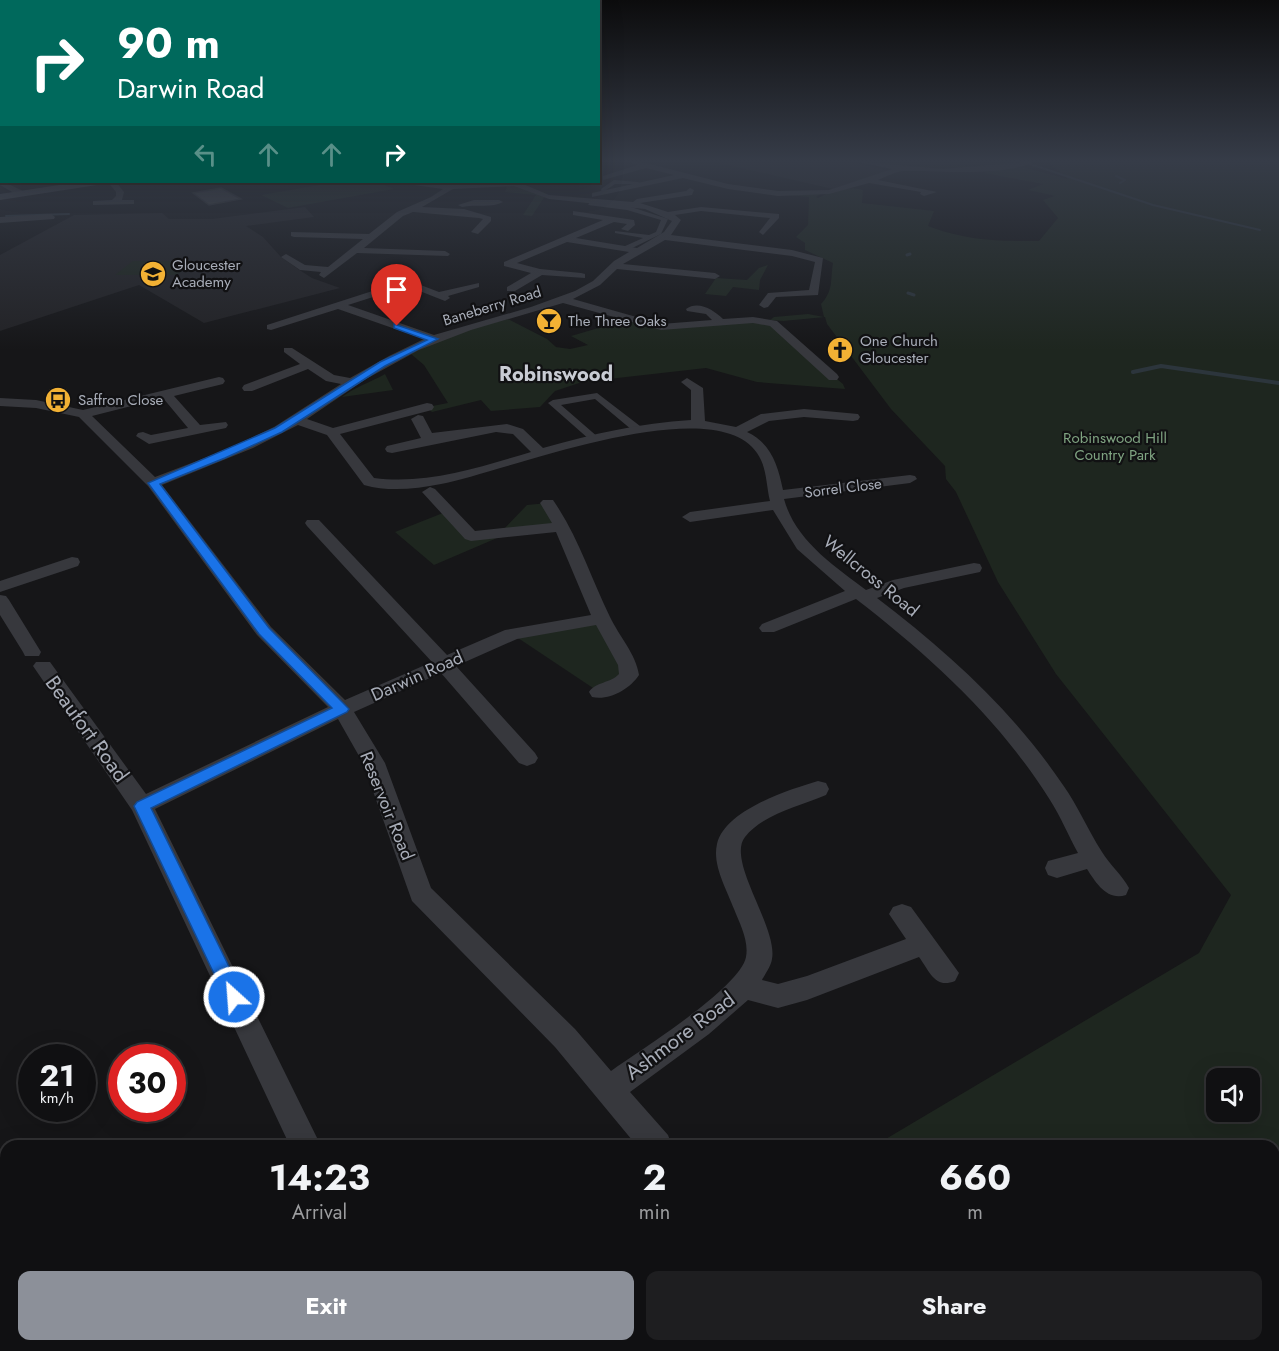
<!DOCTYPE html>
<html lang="en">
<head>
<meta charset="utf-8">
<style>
	body { margin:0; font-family:Jost,sans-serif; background:#1e1e20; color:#f1f3f6; height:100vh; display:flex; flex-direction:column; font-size:22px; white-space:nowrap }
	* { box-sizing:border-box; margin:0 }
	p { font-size:20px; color:#9c9d9f }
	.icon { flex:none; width:33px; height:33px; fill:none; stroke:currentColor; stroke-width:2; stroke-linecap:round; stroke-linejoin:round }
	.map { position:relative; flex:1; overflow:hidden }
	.sheet { position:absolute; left:0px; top:1140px; width:1280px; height:212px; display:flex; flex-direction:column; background:#101012; border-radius:18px 18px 0 0; box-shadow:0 6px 24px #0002,0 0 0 2px #303032 }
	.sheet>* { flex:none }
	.top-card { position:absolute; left:0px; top:0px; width:600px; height:183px; box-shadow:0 6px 24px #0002,0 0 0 2px #303032; background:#00695c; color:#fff; overflow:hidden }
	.tools { position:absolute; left:1206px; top:1068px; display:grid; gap:12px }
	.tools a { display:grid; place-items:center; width:54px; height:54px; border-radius:12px; background:#101012; box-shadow:0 6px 24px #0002,0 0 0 2px #303032; font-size:30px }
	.speed { position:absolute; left:18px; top:1044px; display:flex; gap:12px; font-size:30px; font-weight:700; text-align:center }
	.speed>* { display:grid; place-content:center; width:78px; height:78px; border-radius:50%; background:#101012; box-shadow:0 6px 24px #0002,0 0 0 2px #303032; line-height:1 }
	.speed small { font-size:15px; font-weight:400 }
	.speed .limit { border:9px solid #d22; background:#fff; color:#111 }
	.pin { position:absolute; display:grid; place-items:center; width:51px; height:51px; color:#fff; margin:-62px -26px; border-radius:50% 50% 50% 0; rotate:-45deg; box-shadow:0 0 6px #0007 }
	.pin .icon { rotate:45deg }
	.me { position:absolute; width:66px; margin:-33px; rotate:334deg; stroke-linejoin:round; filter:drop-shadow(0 0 4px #0008) }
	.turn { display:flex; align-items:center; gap:21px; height:126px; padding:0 18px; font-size:27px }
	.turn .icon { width:78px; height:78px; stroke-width:2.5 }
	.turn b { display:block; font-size:42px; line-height:51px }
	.lanes { display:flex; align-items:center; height:57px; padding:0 18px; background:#0003; justify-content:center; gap:30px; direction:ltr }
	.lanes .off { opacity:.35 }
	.eta { display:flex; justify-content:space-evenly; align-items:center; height:102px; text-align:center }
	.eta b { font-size:36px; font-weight:700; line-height:42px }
	.button { display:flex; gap:12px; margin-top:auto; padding:12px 18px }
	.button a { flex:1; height:69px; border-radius:12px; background:#8c9099; color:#fff; font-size:24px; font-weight:700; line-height:69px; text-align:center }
	.button a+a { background:#1e1e20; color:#f1f3f6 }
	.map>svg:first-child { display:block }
	.built { fill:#222225 }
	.green { fill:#1e261f; fill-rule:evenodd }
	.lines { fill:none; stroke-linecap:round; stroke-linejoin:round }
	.stream-far2 { stroke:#2c353c; stroke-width:2 }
	.stream-far1 { stroke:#2c353c; stroke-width:3 }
	.stream { stroke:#2c353c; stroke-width:4 }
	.building { fill:#404145; stroke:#303034; stroke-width:1.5 }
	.pedestrian { fill:#37383d; fill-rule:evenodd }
	.minor { fill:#37383d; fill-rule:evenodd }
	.secondary { fill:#45474d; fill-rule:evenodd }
	.route { fill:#1a73e8; stroke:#114b97; stroke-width:1.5 }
	.labels { text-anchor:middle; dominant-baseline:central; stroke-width:4.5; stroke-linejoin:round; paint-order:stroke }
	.far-poi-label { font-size:15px; fill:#a8adb8; stroke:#111113; text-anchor:start }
	.far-street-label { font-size:15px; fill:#a8adb8; stroke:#111113 }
	.far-park-label { font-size:15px; fill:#7fa381; stroke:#111113 }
	.street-label { font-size:18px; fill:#a8adb8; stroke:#111113 }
	.far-district-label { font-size:20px; font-weight:bold; fill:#c9ccd4; stroke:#111113 }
	.near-street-label { font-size:21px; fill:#a8adb8; stroke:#111113 }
</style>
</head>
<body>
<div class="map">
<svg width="1279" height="1351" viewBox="0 0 1279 1351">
	<rect width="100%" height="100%" fill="#161618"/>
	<path class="built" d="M711,161H849L889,171L833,189Z
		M305,207L314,217L246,226L263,237L281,257L298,269L312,278L340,288L204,323L139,285L0,331V255L74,215L162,213L169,219H212Z"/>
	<path class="green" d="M863,161H1029C974,173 919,172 863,161Z
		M1055,161H1279V1351H843L836,1346H1274V1146H874L1199,953L1231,895L1056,674L998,582L956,492L946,479L945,466L891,409L827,324L825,317L783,321L770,320L774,317L808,314L824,317L821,304C834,290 830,280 833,263L805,250V243L796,237L808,225L809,197L787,195L822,193L816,197L818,198C831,191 848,185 863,190L862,203L934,211L928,226C968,241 997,241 1039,241L1058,218L1043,200L1055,196L1028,190L1043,184L984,173L1018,166L1068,179L1049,163ZM1216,1078H1250V1112H1216Z
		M337,182H376L394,189L288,208L261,195Z
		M515,183L545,196L532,216L523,215L536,195L505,192L508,184Z
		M133,261H192L186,266L189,267L176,275H115Z
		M768,265L760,280L759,290L733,287L726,296L705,294L716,278L747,280L759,268Z
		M621,316L651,326L767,321L843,384L845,389L757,382L706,368L582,382L555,391L540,407L491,411L481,400L432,412L427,407L448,403L424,365L411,354L426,346L477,327L508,319L547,339L556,347L570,349L588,345L571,336L602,327L598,323Z
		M385,374L393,390L342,397C355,387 371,382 385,374Z
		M548,503L562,527L497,538L434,565L395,532L448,511L471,536L500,533L527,505Z
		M602,619L629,675L599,692L512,634Z"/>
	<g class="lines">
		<path class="stream-far2" d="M1030,164L1153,205L1260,230
			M1116,176L1125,180L1120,183
			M6,216L69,214"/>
		<path class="stream-far1" d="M907,255L910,254
			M908,293L914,295"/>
		<path class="stream" d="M1133,372L1161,366L1279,383"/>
	</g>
	<path class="building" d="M221,188L241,199L209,205L193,193Z"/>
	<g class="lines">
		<path class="pedestrian" d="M614,180L638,182L641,184H615L606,190V193H602L601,189Z
			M590,202L628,206L668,219L661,234L626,251L623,247L643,238L615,233V231L649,235L656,232L661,220L627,210L588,205Z
			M597,393L640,426V430H632L595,399L561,405L599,438L598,440H590L548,403L553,400Z"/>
		<path class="minor" d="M626,161L646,163L728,184L778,191L829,190L892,169L853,161L943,169L1035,161C1004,178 939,170 904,171C896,171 886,177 878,180L937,192L924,196L920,194L921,192L869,183L829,194L778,196L728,189L683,178L592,197V193L674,175L646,168L603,180V176L637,165Z
			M0,162H2V166H0Z
			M0,180L25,192L26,194L19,196L0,185Z
			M108,182H116L124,192L122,200H134V204L93,205V201L112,200L116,196V192Z
			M404,182L465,185L527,182L523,184L549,195L633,202L637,199L686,191L690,188L694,190L692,195L640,203L668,212L701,207L779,214V218L763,235L759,232L770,218L701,211L675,215L681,220L671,235L792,250L823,258L818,295L776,297L768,307L764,308L759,305L768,293L809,290L815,262L792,256L665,240L623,264L715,273L720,276L715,279L617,269L600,285L573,299L661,324L712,320L706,314L687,311L686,309C698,300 714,310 723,319L753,317L777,321L837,374L839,377L837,380H829L770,326L753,323L661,330L563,303L471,330L419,350L366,379L307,419L333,428L427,403L432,404L434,407L432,410L340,434L374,478C427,485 480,467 531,452L513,434L496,432L392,453L387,452L385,449L387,446L421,438L411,419L418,415L423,416L432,433L507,424L523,429L543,448C592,434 640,423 691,420V390L681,382L687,378L703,388L705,421L736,427L761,414L804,409L858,414L860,417L858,420L853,421L804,417L769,421L747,432C771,443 778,465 783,490L910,475L915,476L917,479L910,483L784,499C795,540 834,566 866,590L893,580L974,563L980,564L982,568L980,572L904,588L877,598C948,652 1013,711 1063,785C1078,806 1088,830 1102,852C1110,865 1122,875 1129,888L1126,895C1107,901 1096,883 1087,869L1057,878L1048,875L1045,868L1048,861L1078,853C1068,835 1061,817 1050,800C1000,720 930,656 856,599L774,632H762L759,628L762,624L845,591L797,549L773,510L690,522L682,517L690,512L770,501C766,485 767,467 757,453C712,388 505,472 441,484C415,489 389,492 364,485L327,435L298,425L253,448L162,485L271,627L345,700L432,662L307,526L305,523L307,520H319L447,655L505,630L591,615L556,532L471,541L465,539L422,492L430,487L435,489L475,531L552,523L540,503L543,500H553C578,536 591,578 610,617C619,636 636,654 639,675C630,689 609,701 592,697L589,692C595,682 611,683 619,674L618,665L596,625L517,639L456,666L535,753L538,758L535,763L527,766L519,763L441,673L354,712L385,763L431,888L575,1029L611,1071C639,1051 740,988 746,957C749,941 740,924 734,909C727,890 712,865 717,844C725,810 788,790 818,781L826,783L829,789L826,795C800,806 763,814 745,837C726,861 778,927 772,959C771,966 765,974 762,980L778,984L807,976L906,939L889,914L893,907L902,904L911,907L959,973L955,981C935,989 930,972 919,957L807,1000L778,1008L748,1000L709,1034L630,1092L668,1135L672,1146H637L555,1047L412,901L363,763L338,719L155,809L321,1146H290L132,810L33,666L36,662H50L146,794L328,707L257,635L148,486L79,417L36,408L0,406V398L36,400L83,410L219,377L223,378L225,381L223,384L174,396L200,425L226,422L228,425L226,428L149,444L136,436L138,433L143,432L151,435L188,428L163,398L92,416L155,477L228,449L274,427L341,384L326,381L308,369L252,391H244L242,388L244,385L300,364L284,352V348H292L334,375L350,378L389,356L424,339L338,309L271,330L267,329V325L391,285L418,284L439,292L479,283V287L448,296L450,298L445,301L417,290L392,291L348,305L434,335L531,307L575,291L593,281L614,261L629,252L567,242L517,263L540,269L581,273L585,274V278L542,275L515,291H507V287L531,273L504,266V262L603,220L573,215V211L634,220L635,225L628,231L621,229L627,224L614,222L576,238L637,248L664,232L672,221L645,209L549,199L514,186L453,189L422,207L464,209L491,217V221L478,234L471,232L483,219L479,218L413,212L403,216L364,248L445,251L450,254L448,256L357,253L324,278L319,275L321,272L300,270L281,257L286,254L305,265L328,267L363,239L294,237L291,236V232L369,234L397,212L431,197L443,189L407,184Z
			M474,200H499L503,202C493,208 475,204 462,207L458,205Z
			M51,214L55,217L54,219L0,223V217Z
			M72,557L78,558L80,562L78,566L0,592V581Z
			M0,595L6,596L9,600L41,652L39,656H25L23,652L0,615Z
			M94,1346H134L132,1351H92Z
			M740,1346H777L779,1351H742Z"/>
		<path class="secondary" d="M79,182H102L97,185L0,200V194Z"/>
	</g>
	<linearGradient id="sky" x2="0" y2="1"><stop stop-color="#0c0c0d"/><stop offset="0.46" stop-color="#363c48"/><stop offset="1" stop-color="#363c48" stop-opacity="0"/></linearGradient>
	<rect width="1279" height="350" fill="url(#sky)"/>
	<path class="route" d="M394,324L438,339L385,366L282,432L225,458L160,484L269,628L349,709L347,712L151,808L244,997L241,1003L234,1006L228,1003L134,806L137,802L332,708L259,634L148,483L275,428L380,362L427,340L394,328Z"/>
	<defs>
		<g id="school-disc" transform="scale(1.35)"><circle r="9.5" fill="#f2b134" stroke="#111113"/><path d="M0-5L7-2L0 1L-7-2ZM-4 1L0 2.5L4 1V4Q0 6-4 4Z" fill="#111"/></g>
		<g id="bar-disc" transform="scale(1.35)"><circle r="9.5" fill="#f2b134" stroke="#111113"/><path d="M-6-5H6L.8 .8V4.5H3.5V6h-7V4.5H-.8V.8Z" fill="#111"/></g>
		<g id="church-disc" transform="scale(1.35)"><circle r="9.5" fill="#f2b134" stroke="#111113"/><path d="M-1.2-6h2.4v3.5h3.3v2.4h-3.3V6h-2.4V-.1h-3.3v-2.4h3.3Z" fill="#111"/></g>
		<g id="bus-disc" transform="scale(1.35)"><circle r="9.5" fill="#f2b134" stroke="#111113"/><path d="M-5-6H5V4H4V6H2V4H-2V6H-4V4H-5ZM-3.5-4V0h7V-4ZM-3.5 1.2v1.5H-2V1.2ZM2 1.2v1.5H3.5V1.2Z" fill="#111"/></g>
	</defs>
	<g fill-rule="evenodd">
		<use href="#school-disc" x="153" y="274"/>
		<use href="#bar-disc" x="549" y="321"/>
		<use href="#church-disc" x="840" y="350"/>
		<use href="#bus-disc" x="58" y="400"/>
	</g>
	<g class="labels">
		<g class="far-poi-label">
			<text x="172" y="265">Gloucester<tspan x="172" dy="17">Academy</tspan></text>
			<text x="568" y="321">The Three Oaks</text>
			<text x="860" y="341">One Church<tspan x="860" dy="17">Gloucester</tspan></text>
			<text x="78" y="400">Saffron Close</text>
		</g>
		<g class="far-street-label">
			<text transform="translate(492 306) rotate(-17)">Baneberry Road</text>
			<text transform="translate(843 488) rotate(-7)">Sorrel Close</text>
		</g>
		<g class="far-park-label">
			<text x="1115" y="438">Robinswood Hill<tspan x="1115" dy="17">Country Park</tspan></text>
		</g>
		<g class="street-label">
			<text transform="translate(871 576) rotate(39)">Wellcross Road</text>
			<text transform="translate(417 676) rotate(-24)">Darwin Road</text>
			<text transform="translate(387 806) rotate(68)">Reservoir Road</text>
		</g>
		<g class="far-district-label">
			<text x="556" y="374">Robinswood</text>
		</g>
		<g class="near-street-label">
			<text transform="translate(87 729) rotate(54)">Beaufort Road</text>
			<text transform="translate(680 1036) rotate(-37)">Ashmore Road</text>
		</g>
	</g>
</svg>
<div class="tools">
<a><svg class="icon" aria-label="sound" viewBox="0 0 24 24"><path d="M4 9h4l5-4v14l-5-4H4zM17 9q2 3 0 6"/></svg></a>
</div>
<div class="speed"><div>21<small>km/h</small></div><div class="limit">30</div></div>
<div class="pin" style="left:397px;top:326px;background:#d93025"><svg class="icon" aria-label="arrive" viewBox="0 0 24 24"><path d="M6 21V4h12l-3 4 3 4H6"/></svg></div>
<svg class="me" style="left:234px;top:997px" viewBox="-20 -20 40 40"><circle r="17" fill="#1a73e8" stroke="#fff" stroke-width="3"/><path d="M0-11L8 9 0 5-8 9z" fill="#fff"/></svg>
<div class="top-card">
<div class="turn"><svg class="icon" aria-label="right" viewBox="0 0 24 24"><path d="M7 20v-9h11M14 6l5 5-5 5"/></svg><div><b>90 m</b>Darwin Road</div></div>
<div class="lanes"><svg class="icon off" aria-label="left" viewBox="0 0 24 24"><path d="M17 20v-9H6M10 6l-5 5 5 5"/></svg><svg class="icon off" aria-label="ahead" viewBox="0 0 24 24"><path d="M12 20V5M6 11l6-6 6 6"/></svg><svg class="icon off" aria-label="ahead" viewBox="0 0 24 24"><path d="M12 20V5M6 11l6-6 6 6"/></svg><svg class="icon" aria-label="right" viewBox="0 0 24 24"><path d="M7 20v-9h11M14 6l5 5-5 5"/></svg></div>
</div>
<section class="sheet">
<div class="eta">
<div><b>14:23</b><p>Arrival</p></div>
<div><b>2</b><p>min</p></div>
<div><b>660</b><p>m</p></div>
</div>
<div class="button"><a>Exit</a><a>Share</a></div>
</section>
</div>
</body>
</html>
